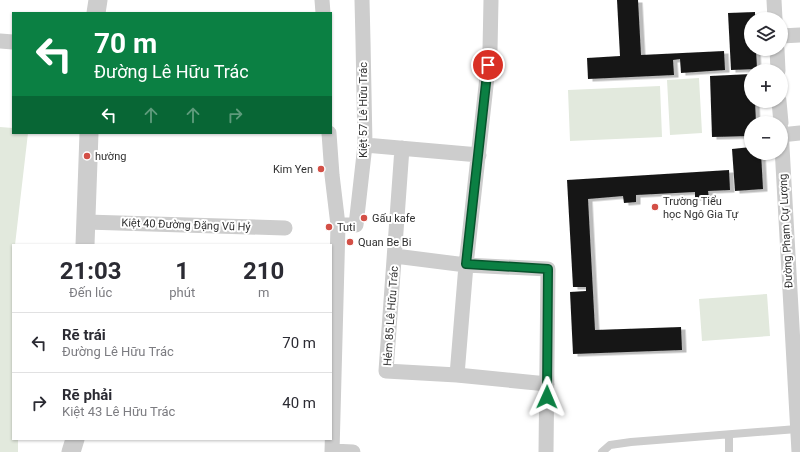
<!DOCTYPE html>
<html lang="vi">
<head>
<meta charset="utf-8">
<style>
	body { margin:0; font-family:Roboto,sans-serif; background:#f7f7f7; color:#2b2b33; height:100vh; display:flex; flex-direction:column; font-size:15px; white-space:nowrap }
	* { box-sizing:border-box; margin:0 }
	p { font-size:13px; color:#7c7c81 }
	.icon { flex:none; width:22px; height:22px; fill:none; stroke:currentColor; stroke-width:2; stroke-linecap:round; stroke-linejoin:round }
	.map { position:relative; flex:1; overflow:hidden }
	.details { position:absolute; left:12px; top:244px; width:320px; height:196px; display:flex; flex-direction:column; background:#fff; border-radius:0px; box-shadow:0 1px 3px #0004 }
	.details>* { flex:none }
	.banner { position:absolute; left:12px; top:12px; width:320px; height:122px; border-radius:0px; box-shadow:0 1px 3px #0004; background:#0b8043; color:#fff; overflow:hidden }
	.controls { position:absolute; left:744px; top:12px; display:grid; gap:8px }
	.controls a { display:grid; place-items:center; width:44px; height:44px; border-radius:50%; background:#fff; box-shadow:0 1px 3px #0004; font-size:20px }
	.pin { position:absolute; display:grid; place-items:center; width:34px; height:34px; color:#fff; margin:-17px; border:2px solid #fff; border-radius:50%; box-shadow:0 1px 4px #0007 }
	.me { position:absolute; width:44px; margin:-22px; rotate:1deg; stroke-linejoin:round; filter:drop-shadow(0 0 3px #0008) }
	.turn { display:flex; align-items:center; gap:14px; height:84px; padding:0 16px; font-size:18px }
	.turn .icon { width:52px; height:52px; stroke-width:2.5 }
	.turn b { display:block; font-size:28px; line-height:34px }
	.lanes { display:flex; align-items:center; height:38px; padding:0 16px; background:#0003; justify-content:center; gap:20px; direction:ltr }
	.lanes .off { opacity:.35 }
	.eta { display:flex; justify-content:space-evenly; align-items:center; height:68px; text-align:center }
	.eta b { font-size:24px; font-weight:700; line-height:28px }
	ul { padding:0; list-style:none }
	li { display:flex; align-items:center; gap:12px; height:60px; padding:0 16px; border-top:1px solid #e1e1e2 }
	li div { flex:1 }
	li b { display:block; font-size:15px }
	li em { font-style:normal }
	.map>svg:first-child { display:block }
	.green { fill:#e2e9dd }
	.building { fill:#171717; filter:url(#shadow) }
	.lines { fill:none; stroke-linecap:round; stroke-linejoin:round }
	.service { stroke:#cdcdcd; stroke-width:8 }
	.minor { stroke:#cdcdcd; stroke-width:15 }
	.tertiary { stroke:#cdcdcd; stroke-width:19 }
	.route-casing { stroke:#07532c; stroke-width:10 }
	.route { stroke:#0b8043; stroke-width:7 }
	.poi-dot { fill:#d34f46; stroke:#fff; stroke-width:1.5 }
	.labels { text-anchor:middle; dominant-baseline:central; stroke-width:4; stroke-linejoin:round; paint-order:stroke }
	.street-label { font-size:11px; fill:#303030; stroke:#fff }
	.poi-label { font-size:11px; fill:#303030; stroke:#fff; text-anchor:start }
</style>
</head>
<body>
<div class="map">
<svg width="800" height="452" viewBox="0 0 800 452">
	<defs>
		<filter id="shadow"><feDropShadow dx="4.5" dy="2.5" stdDeviation="0" flood-color="#0004"/></filter>
	</defs>
	<rect width="100%" height="100%" fill="#fff"/>
	<path class="green" d="M699,78L702,133L670,135L667,80Z
		M660,86L662,137L570,141L568,90Z
		M0,127L13,128V133H28L15,245H13V439H18V452H0Z
		M767,294L770,336L702,341L699,299Z"/>
	<path class="building" d="M617,0H638L641,55L724,51L725,70L681,73L680,59L673,60L674,75L588,79L587,58L620,56Z
		M755,12V19H751V49H756L757,69L731,70L728,13Z
		M751,74V101H755L756,123H751V136L712,137L710,76Z
		M751,147V153H761L763,189L735,191L732,149Z
		M729,170L730,190L708,191L709,198H695V192L636,195V202L624,203L623,196L588,199L595,330L681,327L682,350L573,354L570,292L586,291V287H573L567,180Z"/>
	<g class="lines">
		<path class="service" d="M729,435V452
			M602,452L610,445L631,442L797,429"/>
		<path class="minor" d="M322,0L323,13
			M774,0L775,19
			M781,36L800,35
			M0,41L13,42
			M777,49L778,71
			M779,101L781,123
			M781,129L799,452
			M329,133L332,175L338,225L332,452
			M781,135L800,133
			M365,145L479,155
			M402,148L386,371L457,375L547,384
			M86,222L285,228
			M338,225H356L365,145L363,41L362,0
			M395,256L466,265L548,269L546,452
			M457,375L466,265L490,50L491,0
			M332,451L353,452"/>
		<path class="tertiary" d="M96,13L98,0
			M85,245L89,133
			M71,452L75,439"/>
	</g>
	<g class="lines">
		<g class="route-casing">
			<path id="route" d="M488,65L466,264L548,269L547,397"/>
		</g>
		<use href="#route" class="route"/>
	</g>
	<g class="poi-dot">
		<circle cx="87" cy="156" r="4"/>
		<circle cx="321" cy="169" r="4"/>
		<circle cx="655" cy="207" r="4"/>
		<circle cx="364" cy="218" r="4"/>
		<circle cx="329" cy="227" r="4"/>
		<circle cx="350" cy="242" r="4"/>
	</g>
	<g class="labels">
		<g class="street-label">
			<text transform="translate(363 110) rotate(-90)">Kiệt 57 Lê Hữu Trác</text>
			<text transform="translate(186 225) rotate(2)">Kiệt 40 Đường Đặng Vũ Hỷ</text>
			<text transform="translate(786 231) rotate(-93)">Đường Phạm Cự Lượng</text>
			<text transform="translate(391 316) rotate(-86)">Hẻm 85 Lê Hữu Trác</text>
		</g>
		<g class="poi-label">
			<text x="95" y="156">hường</text>
			<text x="313" y="169" text-anchor="end">Kim Yen</text>
			<text x="663" y="201">Trường Tiểu<tspan x="663" dy="13">học Ngô Gia Tự</tspan></text>
			<text x="372" y="218">Gấu kafe</text>
			<text x="337" y="227">Tuti</text>
			<text x="358" y="242">Quan Be Bi</text>
		</g>
	</g>
</svg>
<div class="controls">
<a><svg class="icon" aria-label="layers" viewBox="0 0 24 24"><path d="M12 4l9 5-9 5-9-5zM3 14l9 5 9-5"/></svg></a>
<a>+</a>
<a>−</a>
</div>
<div class="pin" style="left:488px;top:65px;background:#d93025"><svg class="icon" aria-label="arrive" viewBox="0 0 24 24"><path d="M6 21V4h12l-3 4 3 4H6"/></svg></div>
<svg class="me" style="left:547px;top:397px" viewBox="-20 -20 40 40"><path d="M0-17L14 15 0 8-14 15z" fill="#0b8043" stroke="#fff" stroke-width="4"/></svg>
<div class="banner">
<div class="turn"><svg class="icon" aria-label="left" viewBox="0 0 24 24"><path d="M17 20v-9H6M10 6l-5 5 5 5"/></svg><div><b>70 m</b>Đường Lê Hữu Trác</div></div>
<div class="lanes"><svg class="icon" aria-label="left" viewBox="0 0 24 24"><path d="M17 20v-9H6M10 6l-5 5 5 5"/></svg><svg class="icon off" aria-label="ahead" viewBox="0 0 24 24"><path d="M12 20V5M6 11l6-6 6 6"/></svg><svg class="icon off" aria-label="ahead" viewBox="0 0 24 24"><path d="M12 20V5M6 11l6-6 6 6"/></svg><svg class="icon off" aria-label="right" viewBox="0 0 24 24"><path d="M7 20v-9h11M14 6l5 5-5 5"/></svg></div>
</div>
<section class="details">
<div class="eta">
<div><b>21:03</b><p>Đến lúc</p></div>
<div><b>1</b><p>phút</p></div>
<div><b>210</b><p>m</p></div>
</div>
<ul>
<li><svg class="icon" aria-label="left" viewBox="0 0 24 24"><path d="M17 20v-9H6M10 6l-5 5 5 5"/></svg><div><b>Rẽ trái</b><p>Đường Lê Hữu Trác</p></div><em>70 m</em></li>
<li><svg class="icon" aria-label="right" viewBox="0 0 24 24"><path d="M7 20v-9h11M14 6l5 5-5 5"/></svg><div><b>Rẽ phải</b><p>Kiệt 43 Lê Hữu Trác</p></div><em>40 m</em></li>
</ul>
</section>
</div>
</body>
</html>
